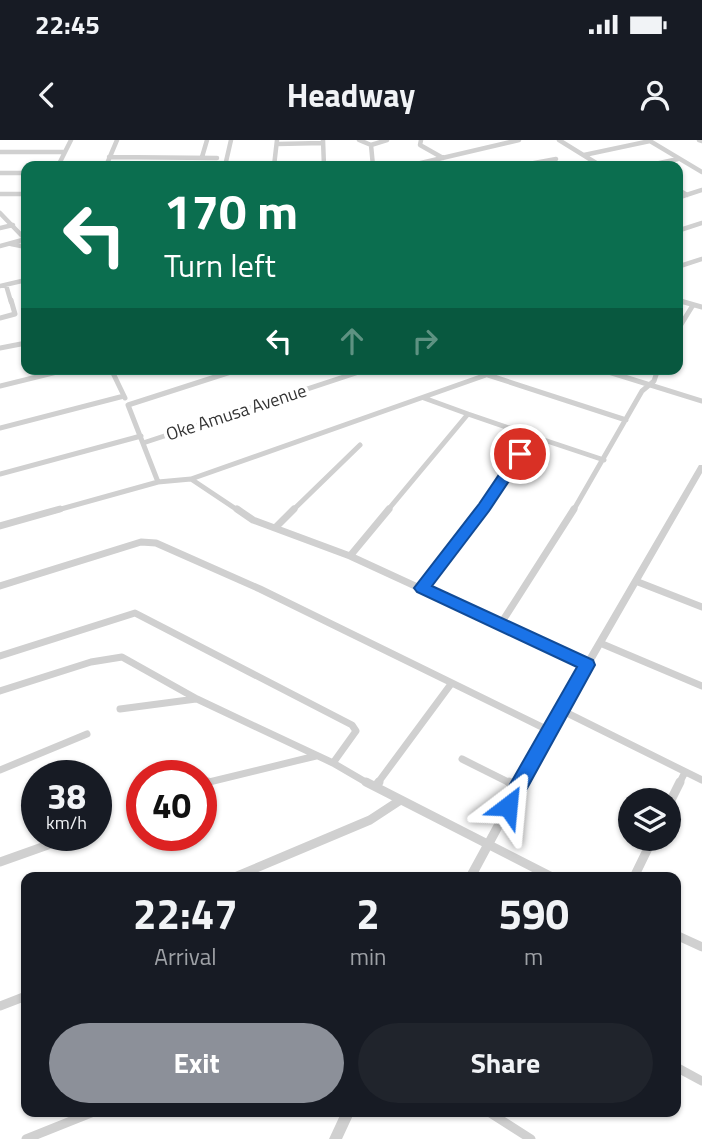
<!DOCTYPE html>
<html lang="en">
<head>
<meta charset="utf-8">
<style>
	body { margin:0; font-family:"Titillium Web",sans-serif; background:#20242c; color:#f1f3f6; height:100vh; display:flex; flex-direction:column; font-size:26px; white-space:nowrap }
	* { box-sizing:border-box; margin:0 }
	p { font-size:23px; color:#9ea1a6 }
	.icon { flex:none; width:38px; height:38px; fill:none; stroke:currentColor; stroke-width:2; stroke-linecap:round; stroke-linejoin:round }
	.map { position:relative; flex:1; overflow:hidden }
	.details { position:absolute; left:21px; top:732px; width:660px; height:245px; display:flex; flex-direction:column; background:#171b24; border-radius:14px; box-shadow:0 2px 5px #0004 }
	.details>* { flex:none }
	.guide { position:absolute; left:21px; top:21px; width:662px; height:214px; border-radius:14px; box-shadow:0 2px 5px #0004; background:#0b6e4f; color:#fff; overflow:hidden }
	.fabs { position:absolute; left:618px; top:648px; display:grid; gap:14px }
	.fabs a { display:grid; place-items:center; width:63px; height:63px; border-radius:50%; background:#171b24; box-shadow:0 2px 5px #0004; font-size:35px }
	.speed { position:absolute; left:21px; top:620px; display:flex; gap:14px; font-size:35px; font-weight:700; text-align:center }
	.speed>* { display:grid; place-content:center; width:91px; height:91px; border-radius:50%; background:#171b24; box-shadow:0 2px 5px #0004; line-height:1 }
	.speed small { font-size:18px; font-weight:400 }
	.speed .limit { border:10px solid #d22; background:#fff; color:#111 }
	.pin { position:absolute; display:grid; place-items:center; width:60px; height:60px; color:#fff; margin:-30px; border:4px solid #fff; border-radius:50%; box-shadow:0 2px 7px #0007 }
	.me { position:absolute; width:77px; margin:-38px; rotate:29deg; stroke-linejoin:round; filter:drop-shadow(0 0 5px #0008) }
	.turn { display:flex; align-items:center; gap:24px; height:147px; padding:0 28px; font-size:32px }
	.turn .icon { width:91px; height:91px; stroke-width:2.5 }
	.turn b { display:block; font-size:49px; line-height:60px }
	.lanes { display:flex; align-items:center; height:66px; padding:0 28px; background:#0003; justify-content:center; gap:35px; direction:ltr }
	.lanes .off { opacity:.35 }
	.eta { display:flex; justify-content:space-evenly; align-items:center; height:119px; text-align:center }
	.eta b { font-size:42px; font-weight:700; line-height:49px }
	.button { display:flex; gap:14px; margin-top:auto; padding:14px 28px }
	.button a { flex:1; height:80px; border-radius:42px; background:#8c9099; color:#fff; font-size:28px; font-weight:700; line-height:80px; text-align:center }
	.button a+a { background:#20242c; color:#f1f3f6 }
	.status { display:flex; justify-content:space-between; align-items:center; height:49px; padding:0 35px; background:#171b24; direction:ltr }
	.status svg { height:19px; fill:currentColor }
	header { display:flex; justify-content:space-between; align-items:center; height:91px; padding:0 28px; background:#171b24; font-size:32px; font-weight:700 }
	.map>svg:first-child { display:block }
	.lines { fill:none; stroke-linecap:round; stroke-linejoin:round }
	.minor-far3 { stroke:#d0d0d0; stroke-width:4.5 }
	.minor-far2 { stroke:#d0d0d0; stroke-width:5 }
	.minor-far1 { stroke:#d0d0d0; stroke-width:7 }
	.minor { stroke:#d0d0d0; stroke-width:9 }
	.tertiary { fill:#d0d0d0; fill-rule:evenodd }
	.route { fill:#1a73e8; stroke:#114b97; stroke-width:2 }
	.labels { text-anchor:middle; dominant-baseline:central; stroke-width:7; stroke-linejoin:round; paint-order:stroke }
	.far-street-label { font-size:18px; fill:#333; stroke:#fff }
</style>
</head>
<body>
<div class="status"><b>22:45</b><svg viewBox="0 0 49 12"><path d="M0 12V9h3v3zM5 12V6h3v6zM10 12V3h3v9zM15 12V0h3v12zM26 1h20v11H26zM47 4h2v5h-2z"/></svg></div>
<header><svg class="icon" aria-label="back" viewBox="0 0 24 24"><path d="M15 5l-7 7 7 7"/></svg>Headway<svg class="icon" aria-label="person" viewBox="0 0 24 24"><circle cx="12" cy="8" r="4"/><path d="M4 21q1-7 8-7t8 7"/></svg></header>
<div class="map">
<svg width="702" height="999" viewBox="0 0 702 999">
	<rect width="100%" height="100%" fill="#fff"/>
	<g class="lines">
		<path class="minor-far3" d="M323,0L324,26
			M359,0L371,5
			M421,0L420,5L443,18
			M559,0L601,26
			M699,0L702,1
			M277,4L323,3
			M0,12H65L58,26
			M65,12L71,0
			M584,15L650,1L702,32
			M109,17L217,18
			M202,17L207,0
			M106,26L117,0
			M225,26L231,0
			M274,26L277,0
			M373,26L371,5L387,0
			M408,26L519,0
			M518,26L556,19
			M646,26L678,19
			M0,33H26
			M677,49L687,55
			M0,54H26
			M677,58L702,50
			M0,73L25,99
			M0,88L13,85
			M677,91L702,83
			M11,104L26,107
			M0,106L26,99
			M677,127L702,119
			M6,145L11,162
			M0,146L26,140
			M677,160L683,162"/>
		<path class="minor-far2" d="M677,160L702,167
			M0,178L15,174L11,160
			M677,191L693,165
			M0,208L26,203
			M111,229L125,258
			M599,229L702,261
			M488,235L626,280
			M0,246L69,229
			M468,274L532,296
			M0,288L124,256
			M143,303L368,229
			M0,334L141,296
			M191,339L503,229
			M54,371L158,342
			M239,371L191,339L158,342L128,265L240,229
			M292,371L360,305
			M387,371L468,274L424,258
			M482,371L532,296L604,320
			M573,371L642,251L654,241L658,229"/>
		<path class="minor-far1" d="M237,369L253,380L350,416L587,525
			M0,386L60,369
			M276,387L294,369
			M350,416L389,369
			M638,442L702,467
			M0,446L141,402L156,403L260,449L550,591
			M422,448L483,369
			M500,485L574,369
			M600,503L702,546
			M0,516L135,473L352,585L356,591L333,623
			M0,551L91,522L122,517L197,559L333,623L369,644
			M120,569L196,559
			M561,570L702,640
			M462,619L512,644
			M0,630L87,594
			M201,644L316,616
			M377,644L451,544
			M679,644L685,632"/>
		<path class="minor" d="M366,642L552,737
			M509,642L518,647
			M201,644L208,642
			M376,646L379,642
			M136,659L142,658
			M668,666L680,642
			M0,722L76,695
			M235,737L370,680L399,661
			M634,737L653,698
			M676,795L702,807
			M0,866L26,856
			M676,927L702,941
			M487,971L531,999
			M26,999L96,971"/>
		<path class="tertiary" d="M699,325H702V333L564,573L476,737H465L558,567Z
			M342,971H355L342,999H329Z"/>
	</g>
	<path class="route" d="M520,310L526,314L525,317L489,371L432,446L593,520L595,525L514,672L508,675L501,672L498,666L501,660L577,527L417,452L414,448L479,364L515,311Z"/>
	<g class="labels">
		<g class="far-street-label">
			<text transform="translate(236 272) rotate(-18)">Oke Amusa Avenue</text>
		</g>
	</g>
</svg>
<div class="fabs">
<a><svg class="icon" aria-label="layers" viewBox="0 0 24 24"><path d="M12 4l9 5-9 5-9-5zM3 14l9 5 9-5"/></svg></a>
</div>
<div class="speed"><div>38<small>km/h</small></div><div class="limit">40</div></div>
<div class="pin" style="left:520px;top:314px;background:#d93025"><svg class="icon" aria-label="arrive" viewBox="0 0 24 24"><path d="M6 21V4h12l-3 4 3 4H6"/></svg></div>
<svg class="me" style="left:508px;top:666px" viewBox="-20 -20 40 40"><path d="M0-17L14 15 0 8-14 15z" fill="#1a73e8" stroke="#fff" stroke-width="4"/></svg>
<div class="guide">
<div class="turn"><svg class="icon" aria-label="left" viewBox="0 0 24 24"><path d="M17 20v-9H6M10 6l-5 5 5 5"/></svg><div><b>170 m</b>Turn left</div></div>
<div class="lanes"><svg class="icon" aria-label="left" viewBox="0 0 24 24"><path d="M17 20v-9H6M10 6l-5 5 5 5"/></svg><svg class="icon off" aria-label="ahead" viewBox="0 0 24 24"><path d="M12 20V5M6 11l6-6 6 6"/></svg><svg class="icon off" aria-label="right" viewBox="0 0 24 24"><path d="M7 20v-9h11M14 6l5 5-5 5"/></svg></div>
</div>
<section class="details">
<div class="eta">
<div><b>22:47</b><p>Arrival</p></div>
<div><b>2</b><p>min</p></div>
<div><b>590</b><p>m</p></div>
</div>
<div class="button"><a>Exit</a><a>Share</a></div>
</section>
</div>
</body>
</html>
